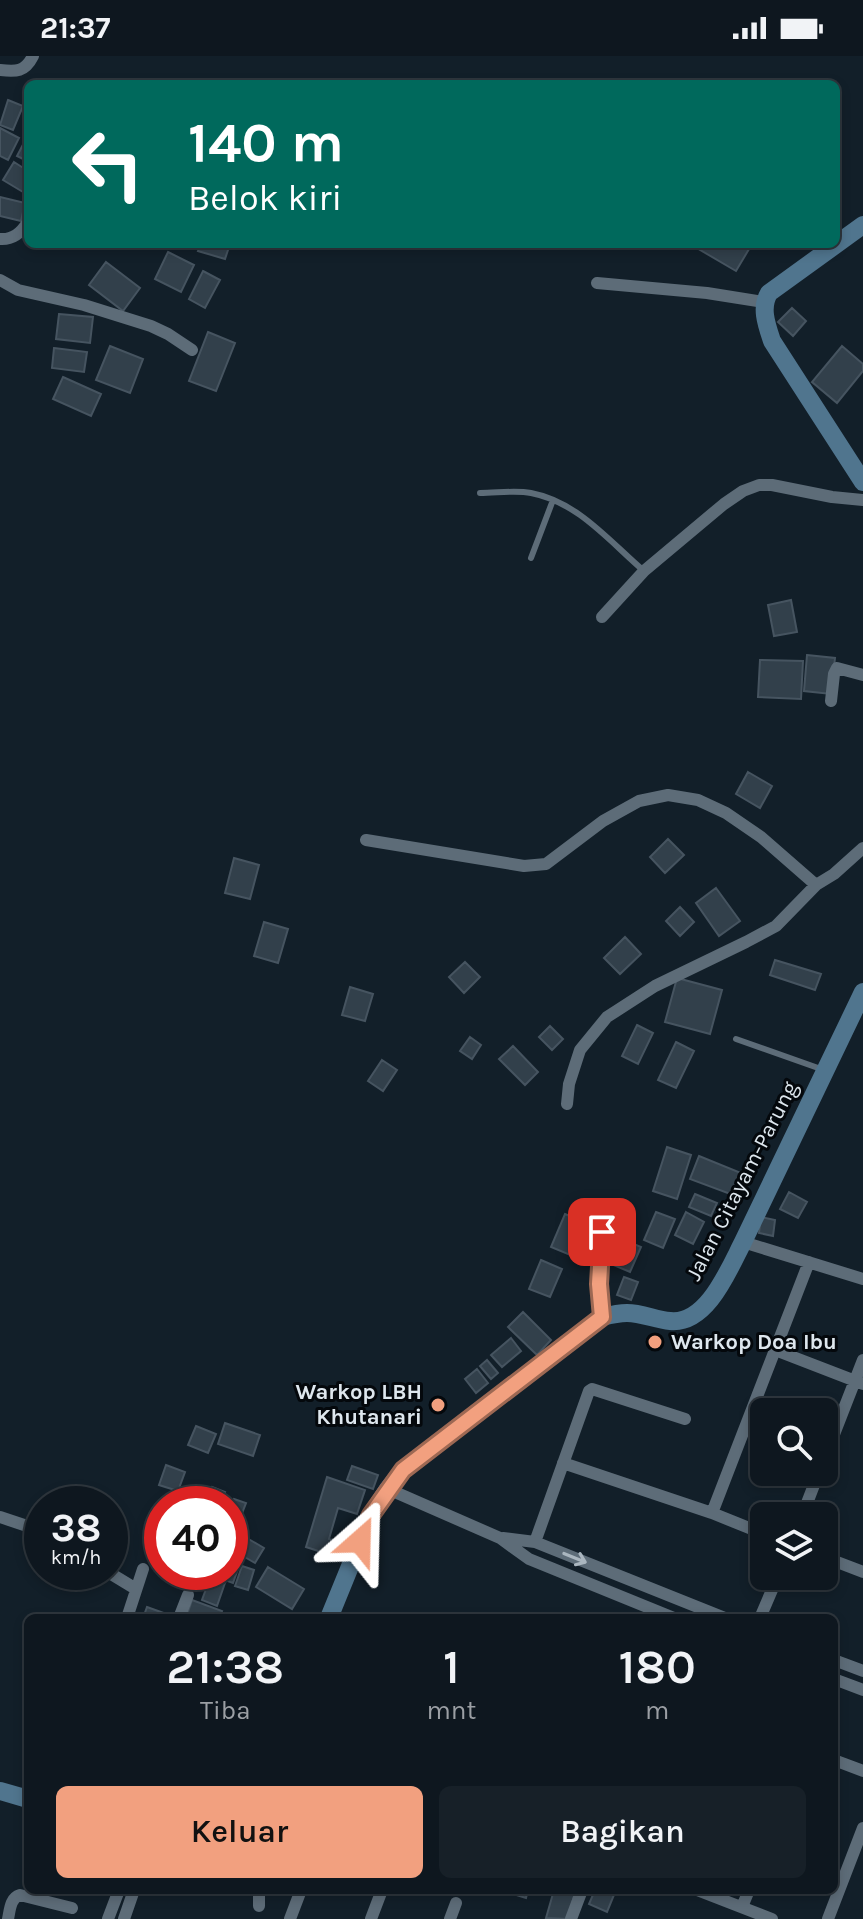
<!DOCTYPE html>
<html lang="id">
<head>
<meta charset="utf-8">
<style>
	body { margin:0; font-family:Karla,sans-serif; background:#172028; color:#f1f3f6; height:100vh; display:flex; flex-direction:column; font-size:30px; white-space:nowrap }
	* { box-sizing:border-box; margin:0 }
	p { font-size:26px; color:#9b9fa4 }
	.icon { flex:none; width:44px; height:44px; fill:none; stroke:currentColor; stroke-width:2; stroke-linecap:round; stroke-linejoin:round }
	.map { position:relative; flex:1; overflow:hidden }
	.drawer { position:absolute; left:24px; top:1558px; width:814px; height:280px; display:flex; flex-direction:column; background:#0e171f; border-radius:12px; box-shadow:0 4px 12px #0003,0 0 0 2px #2e363d }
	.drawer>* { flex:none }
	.guide { position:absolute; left:24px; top:24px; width:816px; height:168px; border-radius:12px; box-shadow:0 4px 12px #0003,0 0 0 2px #2e363d; background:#00695c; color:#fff; overflow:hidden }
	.controls { position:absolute; left:750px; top:1342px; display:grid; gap:16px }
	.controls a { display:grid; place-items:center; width:88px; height:88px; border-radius:12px; background:#0e171f; box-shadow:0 4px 12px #0003,0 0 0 2px #2e363d; font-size:40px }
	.speed { position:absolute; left:24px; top:1430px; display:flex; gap:16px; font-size:40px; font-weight:700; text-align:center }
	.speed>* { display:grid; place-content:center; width:104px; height:104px; border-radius:50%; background:#0e171f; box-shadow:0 4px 12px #0003,0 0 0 2px #2e363d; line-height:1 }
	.speed small { font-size:20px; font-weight:400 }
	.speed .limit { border:12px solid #d22; background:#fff; color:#111 }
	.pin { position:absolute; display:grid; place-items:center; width:68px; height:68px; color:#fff; margin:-34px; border-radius:16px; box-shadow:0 4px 12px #0006 }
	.me { position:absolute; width:88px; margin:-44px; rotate:25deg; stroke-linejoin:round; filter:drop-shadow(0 0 6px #0008) }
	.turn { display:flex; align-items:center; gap:28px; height:168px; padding:0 32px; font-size:36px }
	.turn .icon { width:104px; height:104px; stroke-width:2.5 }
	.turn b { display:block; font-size:56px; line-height:68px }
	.eta { display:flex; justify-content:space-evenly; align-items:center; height:136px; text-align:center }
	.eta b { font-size:48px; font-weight:600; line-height:56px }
	.cta { display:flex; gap:16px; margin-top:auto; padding:16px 32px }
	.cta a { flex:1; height:92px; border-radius:12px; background:#f2a07f; color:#111; font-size:32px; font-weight:600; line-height:92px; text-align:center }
	.cta a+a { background:#172028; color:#f1f3f6 }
	.status { display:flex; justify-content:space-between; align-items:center; height:56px; padding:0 40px; background:#0e171f; direction:ltr }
	.status svg { height:22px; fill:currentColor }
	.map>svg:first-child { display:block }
	.building { fill:#32404b; stroke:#465460; stroke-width:2 }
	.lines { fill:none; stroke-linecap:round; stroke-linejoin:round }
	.lane { stroke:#5d6c78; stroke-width:6 }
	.street { stroke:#5d6c78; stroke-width:12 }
	.secondary { stroke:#50758e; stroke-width:18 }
	.oneway { stroke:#aab6bf }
	.route-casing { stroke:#9d6853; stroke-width:20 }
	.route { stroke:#f2a07f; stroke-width:14 }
	.poi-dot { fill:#f2a07f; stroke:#04080c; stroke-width:3 }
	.labels { text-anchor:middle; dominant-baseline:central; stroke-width:6; stroke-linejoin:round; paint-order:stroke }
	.street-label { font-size:22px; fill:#dee7ee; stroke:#04080c }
	.poi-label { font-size:22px; font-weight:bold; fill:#dee7ee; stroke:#04080c; text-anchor:start }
</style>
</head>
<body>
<div class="status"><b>21:37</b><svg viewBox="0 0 49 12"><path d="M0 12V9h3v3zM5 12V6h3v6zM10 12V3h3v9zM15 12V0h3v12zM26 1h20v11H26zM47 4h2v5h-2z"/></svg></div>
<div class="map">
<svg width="863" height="1863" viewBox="0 0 863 1863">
	<rect width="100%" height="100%" fill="#121f29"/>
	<path class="building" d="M8,44L23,50L13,74L0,69Z
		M0,72L19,82L8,104L0,100Z
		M28,79V99L25,104L17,100Z
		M14,106L28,115V128L23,136L3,124Z
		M0,141L25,147L21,165L0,160Z
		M201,188H230L225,203L198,195Z
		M690,188H752L736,215Z
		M168,196L194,209L181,236L155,223Z
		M106,206L140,232L123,255L89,229Z
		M203,215L220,224L205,252L189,243Z
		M792,252L806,265L793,280L778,266Z
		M59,258L93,261L90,287L56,283Z
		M208,276L235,287L216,335L189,325Z
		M110,290L143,303L130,337L96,324Z
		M842,290L863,308V315L837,347L812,326Z
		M54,292L87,296L84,316L52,312Z
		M63,321L101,338L91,360L53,343Z
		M791,544L797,576L774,580L768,549Z
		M807,599L835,602L831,638L804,635Z
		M760,604L803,605L801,643L758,641Z
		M748,716L772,730L760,752L736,738Z
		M668,783L684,799L665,817L650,801Z
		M234,802L259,809L250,843L225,837Z
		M716,832L740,865L719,880L696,847Z
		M680,851L694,866L680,880L666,865Z
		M264,866L288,873L278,907L254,900Z
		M625,881L641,898L620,918L604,902Z
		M775,904L821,918L815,934L770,919Z
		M465,906L480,921L464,937L449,921Z
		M677,922L722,934L710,978L665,966Z
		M350,931L373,938L365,965L342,959Z
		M637,969L653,977L638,1008L622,1000Z
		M550,970L563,983L552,994L539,981Z
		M470,981L481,989L472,1003L460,995Z
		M676,986L694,995L676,1032L658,1024Z
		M513,990L538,1016L525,1029L499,1003Z
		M382,1004L397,1014L383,1035L368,1025Z
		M667,1091L691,1099L677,1143L653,1135Z
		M699,1100L741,1117L733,1139L690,1123Z
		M789,1136L807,1146L798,1162L780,1153Z
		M695,1138L717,1147L711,1160L689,1151Z
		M656,1156L675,1163L663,1192L644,1184Z
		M686,1156L704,1166L693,1188L675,1179Z
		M565,1158L593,1170L580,1203L551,1191Z
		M761,1161L775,1164L773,1180L759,1177Z
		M615,1180L641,1191L630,1216L604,1205Z
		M541,1204L562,1213L550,1241L529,1233Z
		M624,1221L638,1226L631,1244L617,1239Z
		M523,1256L551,1284L537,1299L508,1271Z
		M511,1282L521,1295L502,1311L491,1299Z
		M487,1304L498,1317L491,1323L480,1310Z
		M477,1313L488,1327L476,1337L465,1323Z
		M225,1367L260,1379L253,1400L218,1388Z
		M196,1370L216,1378L208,1397L188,1389Z
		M166,1409L185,1416L178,1435L159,1429Z
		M352,1410L378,1419L373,1433L347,1424Z
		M327,1421L365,1434L357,1458L338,1452L329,1483L344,1487L340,1502L306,1491Z
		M212,1431L225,1436L220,1448L206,1446Z
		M234,1443L246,1447L239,1465L230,1462V1454Z
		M245,1481L264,1492L255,1507L236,1496Z
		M230,1507L239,1510L233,1527L219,1522L221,1516H230Z
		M242,1510L254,1514L248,1534L235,1530Z
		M268,1511L304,1533L292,1553L256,1531Z
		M210,1522L225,1527L217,1550L202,1544Z
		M192,1544L222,1555L219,1562H194L187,1559Z
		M147,1551L172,1560V1562H143Z
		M500,1834H528L526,1842Z
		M554,1834L575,1836L568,1863L546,1862Z
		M595,1834H616L607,1856L589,1848Z"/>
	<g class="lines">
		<path class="lane" d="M480,437C497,437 515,434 531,437C578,446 609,485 644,515
			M531,502L553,444
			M736,983L821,1013"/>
		<path class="street" d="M0,14C16,16 25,16 33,0
			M0,183C13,184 21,177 28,166
			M0,224L18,234L84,249L151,270L168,278L192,294
			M597,227L707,237L764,246
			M602,561L644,515L724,448L743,435L759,429H772L832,441L863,444
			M831,645L834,618L837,612L863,619
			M366,784L524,810L546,808L603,765L639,745L668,739L698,744L726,757L761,781L816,829L834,818L863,792
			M567,1048L569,1028L580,994L607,961L655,930L746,886L776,870L816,829
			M743,1186L863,1223
			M602,1261L599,1228L602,1176
			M775,1294L863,1328
			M824,1404L863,1304
			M563,1407L712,1457L764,1478
			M388,1433L500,1482L529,1503L674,1562
			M712,1457L809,1206
			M802,1460L819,1416
			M0,1461L42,1475
			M503,1482L535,1486L725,1562
			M535,1486L589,1335L592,1333L685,1363
			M824,1501L863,1516
			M108,1516L136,1533
			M127,1562L143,1513
			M179,1562L188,1539
			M760,1562L778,1520
			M834,1604L863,1615
			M834,1623L863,1634
			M834,1704L863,1715
			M259,1834V1850
			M697,1834L772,1863
			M742,1851L749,1834
			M8,1863C10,1854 10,1842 20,1839L72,1852
			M108,1863L119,1834
			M124,1863L134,1834
			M290,1863L301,1834
			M371,1863L382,1834
			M450,1863L456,1847
			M571,1863L582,1834
			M828,1863L863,1772"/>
		<path class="secondary" d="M863,169L769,237C760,252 767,270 772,285L863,426
			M329,1562L371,1459L388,1433L403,1414L602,1261C610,1259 618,1257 627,1257C642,1257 656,1264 670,1265C707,1269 729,1213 743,1186L863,936
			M0,1735L28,1743"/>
	</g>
	<defs><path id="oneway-shaft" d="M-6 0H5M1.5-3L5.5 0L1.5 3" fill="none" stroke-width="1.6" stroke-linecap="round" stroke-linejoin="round" transform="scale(2)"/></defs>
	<use class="oneway" href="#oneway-shaft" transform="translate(575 1502) rotate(22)"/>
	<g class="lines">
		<g class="route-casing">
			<path id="route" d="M360,1485L371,1459L403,1414L602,1261L599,1228L602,1176"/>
		</g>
		<use href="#route" class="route"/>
	</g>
	<g class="poi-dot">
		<circle cx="655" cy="1286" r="8"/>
		<circle cx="438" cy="1349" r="8"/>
	</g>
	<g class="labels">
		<g class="street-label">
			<text transform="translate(742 1125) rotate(-63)">Jalan Citayam-Parung</text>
		</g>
		<g class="poi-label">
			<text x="671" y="1286">Warkop Doa Ibu</text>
			<text x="422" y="1336" text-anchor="end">Warkop LBH<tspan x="422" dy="25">Khutanari</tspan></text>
		</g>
	</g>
</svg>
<div class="controls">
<a><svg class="icon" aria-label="search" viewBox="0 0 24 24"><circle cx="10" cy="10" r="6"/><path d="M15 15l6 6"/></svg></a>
<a><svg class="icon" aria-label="layers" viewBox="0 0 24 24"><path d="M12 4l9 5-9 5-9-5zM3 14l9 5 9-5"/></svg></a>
</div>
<div class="speed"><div>38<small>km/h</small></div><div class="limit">40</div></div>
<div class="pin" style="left:602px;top:1176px;background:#d93025"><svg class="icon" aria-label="arrive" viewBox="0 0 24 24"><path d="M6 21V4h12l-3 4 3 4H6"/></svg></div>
<svg class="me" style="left:360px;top:1485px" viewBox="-20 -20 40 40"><path d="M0-17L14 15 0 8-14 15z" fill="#f2a07f" stroke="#fff" stroke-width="4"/></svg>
<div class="guide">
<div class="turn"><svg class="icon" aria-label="left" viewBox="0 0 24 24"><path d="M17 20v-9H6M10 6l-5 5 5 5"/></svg><div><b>140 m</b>Belok kiri</div></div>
</div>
<section class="drawer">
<div class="eta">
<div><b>21:38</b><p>Tiba</p></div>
<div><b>1</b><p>mnt</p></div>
<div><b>180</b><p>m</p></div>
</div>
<div class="cta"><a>Keluar</a><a>Bagikan</a></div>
</section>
</div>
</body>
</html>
